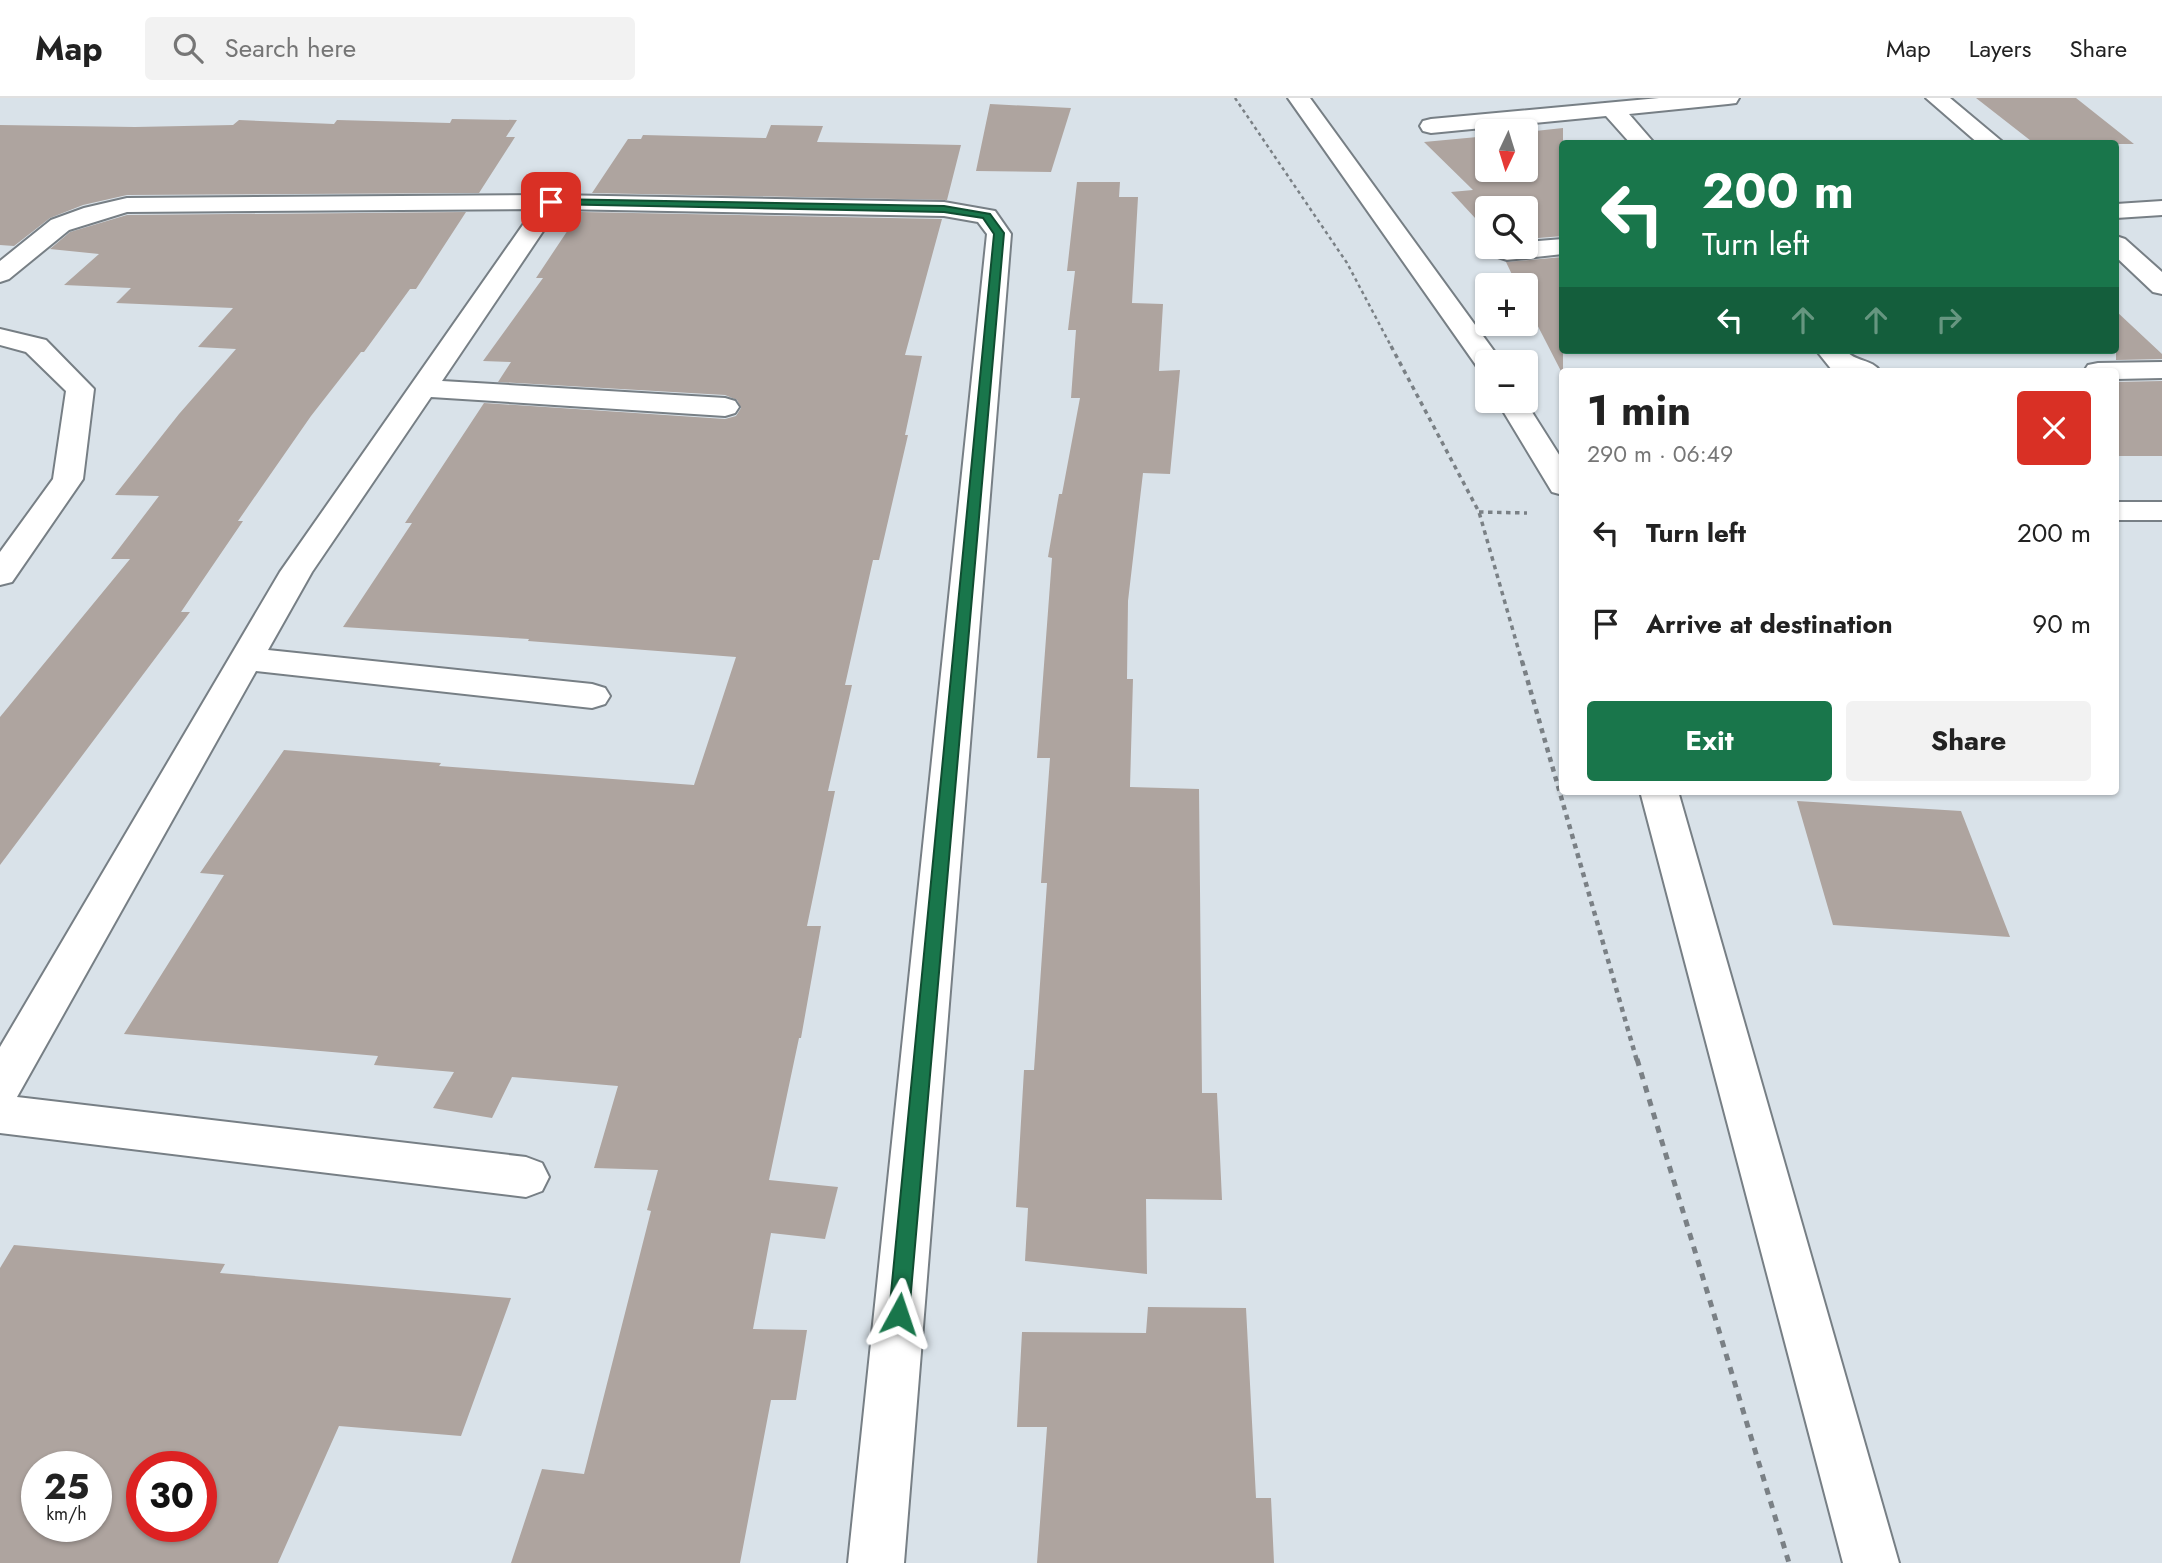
<!DOCTYPE html>
<html lang="en">
<head>
<meta charset="utf-8">
<style>
	body { margin:0; font-family:Jost,sans-serif; background:#f2f2f2; color:#222; height:100vh; display:flex; flex-direction:column; font-size:26px; white-space:nowrap }
	* { box-sizing:border-box; margin:0 }
	p { font-size:23px; color:#767676 }
	.icon { flex:none; width:38px; height:38px; fill:none; stroke:currentColor; stroke-width:2; stroke-linecap:round; stroke-linejoin:round }
	.map { position:relative; flex:1; overflow:hidden }
	.panel { position:absolute; left:1559px; top:270px; width:560px; height:427px; display:flex; flex-direction:column; background:#fff; border-radius:7px; box-shadow:0 2px 5px #0004 }
	.panel>* { flex:none }
	.top-card { position:absolute; left:1559px; top:42px; width:560px; height:214px; border-radius:7px; box-shadow:0 2px 5px #0004; background:#19764b; color:#fff; overflow:hidden }
	.needle { width:46px; rotate:184deg }
	.buttons { position:absolute; left:1475px; top:21px; display:grid; gap:14px }
	.buttons a { display:grid; place-items:center; width:63px; height:63px; border-radius:7px; background:#fff; box-shadow:0 2px 5px #0004; font-size:35px }
	.speed { position:absolute; left:21px; top:1353px; display:flex; gap:14px; font-size:35px; font-weight:700; text-align:center }
	.speed>* { display:grid; place-content:center; width:91px; height:91px; border-radius:50%; background:#fff; box-shadow:0 2px 5px #0004; line-height:1 }
	.speed small { font-size:18px; font-weight:400 }
	.speed .limit { border:10px solid #d22; background:#fff; color:#111 }
	.pin { position:absolute; display:grid; place-items:center; width:60px; height:60px; color:#fff; margin:-30px; border-radius:14px; box-shadow:0 4px 10px #0006 }
	.me { position:absolute; width:77px; margin:-38px; rotate:5deg; stroke-linejoin:round; filter:drop-shadow(0 0 5px #0008) }
	.turn { display:flex; align-items:center; gap:24px; height:147px; padding:0 28px; font-size:32px }
	.turn .icon { width:91px; height:91px; stroke-width:2.5 }
	.turn b { display:block; font-size:49px; line-height:60px }
	.lanes { display:flex; align-items:center; height:66px; padding:0 28px; background:#0003; justify-content:center; gap:35px; direction:ltr }
	.lanes .off { opacity:.35 }
	.round { display:grid; place-items:center; flex:none; width:74px; height:74px; border-radius:7px; background:#f2f2f2 }
	.head { display:flex; align-items:center; justify-content:space-between; height:119px; padding:0 28px }
	h1 { font-size:42px; font-weight:700; line-height:52px }
	.action { display:flex; gap:14px; margin-top:auto; padding:14px 28px }
	.action a { flex:1; height:80px; border-radius:7px; background:#19764b; color:#fff; font-size:28px; font-weight:700; line-height:80px; text-align:center }
	.action a+a { background:#f2f2f2; color:#222 }
	ul { padding:0; list-style:none }
	li { display:flex; align-items:center; gap:21px; height:91px; padding:0 28px }
	li div { flex:1 }
	li b { display:block; font-size:26px }
	li em { font-style:normal }
	header { display:flex; align-items:center; gap:42px; box-sizing:border-box; height:98px; padding:0 35px; background:#fff; border-bottom:2px solid #e0e0e0 }
	header strong { font-size:33px }
	nav { display:flex; gap:38px; margin-inline-start:auto; font-size:24px }
	.search { width:490px; height:63px; background:#f2f2f2; display:flex; align-items:center; gap:18px; box-sizing:border-box; padding:0 24px; border-radius:7px; color:#767676; font-size:26px }
	.map>svg:first-child { display:block }
	.building { fill:#aea49f; fill-rule:evenodd }
	.lines { fill:none; stroke-linecap:round; stroke-linejoin:round }
	.minor-casing { stroke:#777f85; stroke-width:4 }
	.tertiary-casing { stroke:#777f85; stroke-width:4 }
	.path-far3 { stroke:#7a8085; stroke-width:2.5; stroke-dasharray:3.5 3.5; stroke-linecap:butt }
	.path-far2 { stroke:#7a8085; stroke-width:3.5; stroke-dasharray:4.5 4.5; stroke-linecap:butt }
	.path-far1 { stroke:#7a8085; stroke-width:4.5; stroke-dasharray:5 5; stroke-linecap:butt }
	.path { stroke:#7a8085; stroke-width:5; stroke-dasharray:7 7; stroke-linecap:butt }
	.minor { fill:#fff; fill-rule:evenodd }
	.tertiary { fill:#fff; fill-rule:evenodd }
	.route { fill:#19764b; stroke:#104d31; stroke-width:2 }
</style>
</head>
<body>
<header>
<strong>Map</strong>
<div class="search"><svg class="icon" aria-label="search" viewBox="0 0 24 24"><circle cx="10" cy="10" r="6"/><path d="M15 15l6 6"/></svg>Search here</div>
<nav><a>Map</a><a>Layers</a><a>Share</a></nav>
</header>
<div class="map">
<svg width="2162" height="1465" viewBox="0 0 2162 1465">
	<rect width="100%" height="100%" fill="#d9e2e9"/>
	<path class="building" d="M1976,0H2076L2134,46H2035Z
		M990,6L1071,10L1051,74L976,73Z
		M452,21L517,22L506,39H515L479,95L127,97L83,107L50,120L14,148L0,147V27L135,29L233,27L239,22L334,26L337,22L450,25Z
		M771,27L823,28L817,44L961,47L947,102L592,95L628,41H641L643,37L766,40Z
		M1563,30V138L1526,141V110H1488V134L1451,94L1473,92L1424,44L1488,38V72H1526V34Z
		M1077,84H1120L1119,99H1138L1132,205L1163,206L1159,273L1180,272L1170,376L1143,375L1128,503L1127,581H1133L1130,689L1199,691L1202,995H1217L1222,1102L1146,1101L1147,1176L1025,1163L1028,1110L1016,1109L1024,972H1034L1047,785H1041L1050,660H1037L1052,460L1048,459L1059,396H1062L1080,300H1071L1076,232H1068L1075,173H1067Z
		M466,114L416,191H410L364,254H361L311,318L238,423H243L181,514H190L0,767V619L130,461H111L159,398L115,397L179,316L236,251L198,249L233,210L116,205L131,190L64,187L99,156L50,151L70,134L127,117Z
		M580,114L942,121L905,257L922,258L905,337H908L879,462H873L845,587H852L828,693H835L807,828H821L801,940H799L769,1082L838,1089L825,1141L771,1135L753,1231L807,1232L796,1302H771L740,1465H511L542,1371L584,1376L651,1113L647,1112L658,1072L594,1070L618,988L512,979L492,1020L433,1010L454,974L374,967L378,958L124,936L224,777L200,775L284,652L441,665L439,668L694,687L736,559L528,543L529,541L343,529L412,425H405L484,305L725,321L736,318L741,310L737,302L725,297L498,284L511,264L483,263L543,180H536Z
		M1563,159V277L1526,205V187H1517L1506,164Z
		M2116,213L2162,256V261L2116,262Z
		M2162,283V358H2116V284Z
		M1797,703L1961,713L2010,839L1833,827Z
		M14,1147L225,1166L220,1175L511,1200L461,1338L339,1328L278,1465H0V1170ZM37,1368H96V1428H37ZM142,1368H201V1428H142Z
		M1148,1209L1246,1210L1256,1400H1271L1274,1465H1037L1047,1329H1017L1022,1234L1146,1235Z"/>
	<g class="lines">
		<g class="minor-casing">
			<path id="minor" d="M1659,0H1739L1736,5L1728,6L1629,16L1655,46H1631L1606,18L1431,35L1423,33L1420,28L1423,23L1431,21Z
				M1926,0H1950L2005,46H1979Z
				M551,97L944,104L995,113L1011,136L904,1465H848L987,136L978,124L944,118L558,111L442,283L725,300L735,303L739,309L735,315L725,318L431,299L312,474L268,552L592,586L605,590L610,598L605,606L592,610L256,573L17,999L526,1059L542,1065L549,1079L542,1093L526,1099L0,1035V949L280,474L534,111L127,114L69,132L9,181L0,184V163L51,122L84,110L127,100Z
				M2162,103V117L2116,120V106Z
				M2116,138L2125,141L2162,174V196L2153,194L2116,159Z
				M1563,141V156L1507,162L1498,159L1494,154L1498,149H1526V144Z
				M0,231L46,242L94,291L83,381L12,484L0,487V454L53,381L66,293L26,254L0,247Z
				M1816,252H1845C1855,264 1872,261 1880,273L1832,272Z
				M2162,264V280L2116,281V273H2084L2088,267L2098,265Z
				M2116,404H2162V422H2116Z"/>
		</g>
		<g class="tertiary-casing">
			<path id="tertiary" d="M1288,0H1310L1502,264H1488V272L1478,270Z
				M1497,303H1525L1563,363V397L1552,394Z
				M1640,693H1678L1899,1465H1843Z"/>
		</g>
		<path class="path-far3" d="M1235,0L1347,165L1392,250"/>
		<path class="path-far2" d="M1391,248L1479,414L1522,564
			M1479,414L1527,415"/>
		<path class="path-far1" d="M1522,563L1637,963"/>
		<path class="path" d="M1637,961L1789,1465"/>
		<use href="#minor" class="minor"/>
		<use href="#tertiary" class="tertiary"/>
	</g>
	<path class="route" d="M551,101L944,108L990,116L1004,135L909,1216L906,1222L899,1225L892,1222L889,1216L994,136L983,120L944,114L547,106V102Z"/>
</svg>
<div class="buttons">
<a><svg class="needle" viewBox="-14 -14 28 28"><path d="M0-13l5 13h-10z" fill="#e53935"/><path d="M0 13l5-13h-10z" fill="#767676"/></svg></a>
<a><svg class="icon" aria-label="search" viewBox="0 0 24 24"><circle cx="10" cy="10" r="6"/><path d="M15 15l6 6"/></svg></a>
<a>+</a>
<a>−</a>
</div>
<div class="speed"><div>25<small>km/h</small></div><div class="limit">30</div></div>
<div class="pin" style="left:551px;top:104px;background:#d93025"><svg class="icon" aria-label="arrive" viewBox="0 0 24 24"><path d="M6 21V4h12l-3 4 3 4H6"/></svg></div>
<svg class="me" style="left:899px;top:1216px" viewBox="-20 -20 40 40"><path d="M0-17L14 15 0 8-14 15z" fill="#19764b" stroke="#fff" stroke-width="4"/></svg>
<div class="top-card">
<div class="turn"><svg class="icon" aria-label="left" viewBox="0 0 24 24"><path d="M17 20v-9H6M10 6l-5 5 5 5"/></svg><div><b>200 m</b>Turn left</div></div>
<div class="lanes"><svg class="icon" aria-label="left" viewBox="0 0 24 24"><path d="M17 20v-9H6M10 6l-5 5 5 5"/></svg><svg class="icon off" aria-label="ahead" viewBox="0 0 24 24"><path d="M12 20V5M6 11l6-6 6 6"/></svg><svg class="icon off" aria-label="ahead" viewBox="0 0 24 24"><path d="M12 20V5M6 11l6-6 6 6"/></svg><svg class="icon off" aria-label="right" viewBox="0 0 24 24"><path d="M7 20v-9h11M14 6l5 5-5 5"/></svg></div>
</div>
<section class="panel">
<div class="head"><div><h1>1 min</h1><p>290 m · 06:49</p></div><a class="round" style="background:#d93025;color:#fff"><svg class="icon" aria-label="close" viewBox="0 0 24 24"><path d="M6 6l12 12M18 6L6 18"/></svg></a></div>
<ul>
<li><svg class="icon" aria-label="left" viewBox="0 0 24 24"><path d="M17 20v-9H6M10 6l-5 5 5 5"/></svg><div><b>Turn left</b></div><em>200 m</em></li>
<li><svg class="icon" aria-label="arrive" viewBox="0 0 24 24"><path d="M6 21V4h12l-3 4 3 4H6"/></svg><div><b>Arrive at destination</b></div><em>90 m</em></li>
</ul>
<div class="action"><a>Exit</a><a>Share</a></div>
</section>
</div>
</body>
</html>
